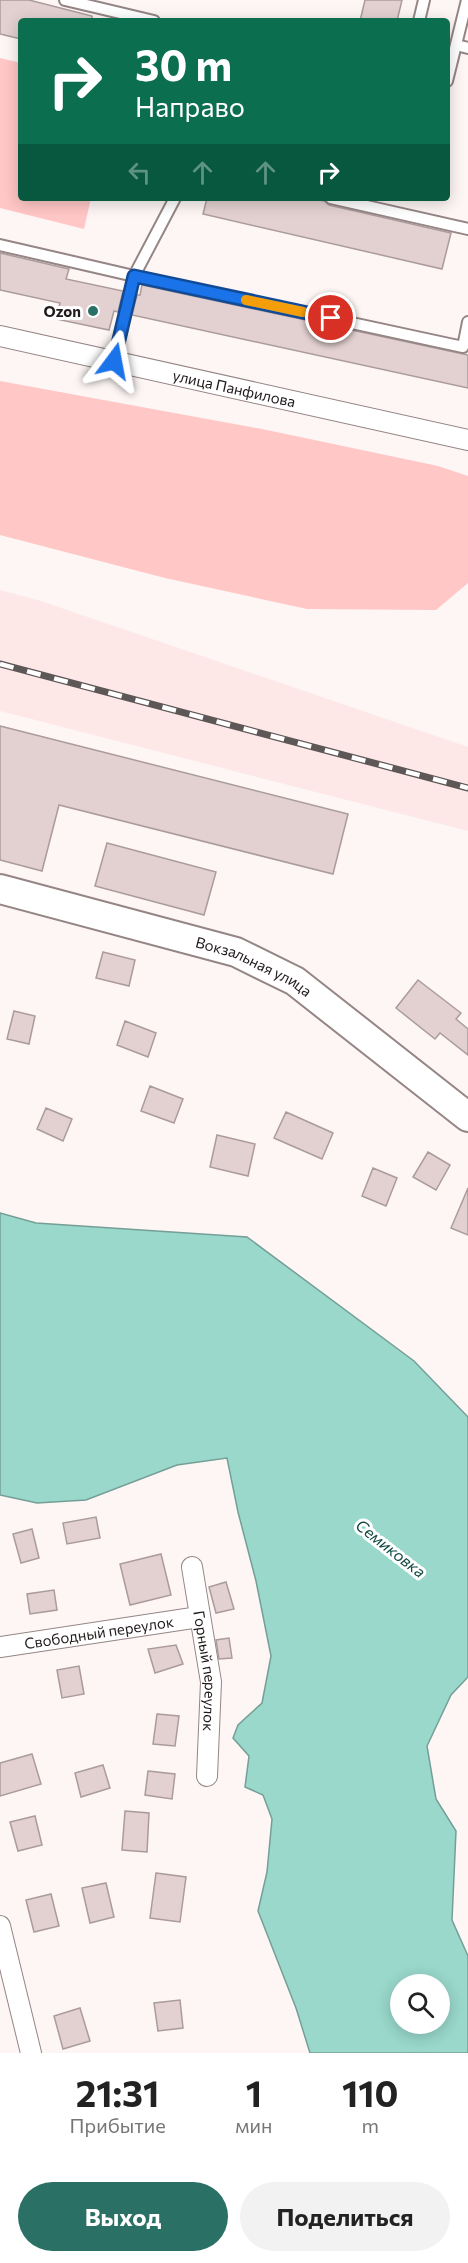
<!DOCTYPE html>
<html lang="ru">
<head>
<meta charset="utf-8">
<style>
	body { margin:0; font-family:Commissioner,sans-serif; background:#f2f2f2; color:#222; height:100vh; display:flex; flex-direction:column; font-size:22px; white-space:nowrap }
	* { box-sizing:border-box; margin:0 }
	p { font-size:20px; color:#767676 }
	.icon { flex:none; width:33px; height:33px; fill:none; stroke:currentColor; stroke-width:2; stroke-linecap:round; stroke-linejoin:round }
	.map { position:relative; height:2053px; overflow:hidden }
	.details { display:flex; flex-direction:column; background:#fff; flex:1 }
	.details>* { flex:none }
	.top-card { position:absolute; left:18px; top:18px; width:432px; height:183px; border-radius:6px; box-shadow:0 3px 15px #0003; background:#0b6e4f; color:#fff; overflow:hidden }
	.controls { position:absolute; left:390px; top:1974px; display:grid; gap:12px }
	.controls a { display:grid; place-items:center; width:60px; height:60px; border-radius:50%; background:#fff; box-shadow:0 3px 15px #0003; font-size:30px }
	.pin { position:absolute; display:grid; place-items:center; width:51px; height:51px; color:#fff; margin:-26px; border:3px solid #fff; border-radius:50%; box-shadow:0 2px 6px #0007 }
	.me { position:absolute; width:66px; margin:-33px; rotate:13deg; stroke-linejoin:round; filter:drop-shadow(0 0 4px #0008) }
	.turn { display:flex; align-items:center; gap:21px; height:126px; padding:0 18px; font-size:27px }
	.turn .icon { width:78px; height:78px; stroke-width:2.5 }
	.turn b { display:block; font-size:42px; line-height:51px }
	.lanes { display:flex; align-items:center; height:57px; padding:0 18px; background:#0003; justify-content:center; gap:30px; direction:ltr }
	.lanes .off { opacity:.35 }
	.eta { display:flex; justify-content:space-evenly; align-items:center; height:102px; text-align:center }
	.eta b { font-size:36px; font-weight:700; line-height:42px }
	.primary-button { display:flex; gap:12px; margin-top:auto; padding:12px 18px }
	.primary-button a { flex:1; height:69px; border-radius:36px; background:#2b7064; color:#fff; font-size:24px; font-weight:700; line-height:69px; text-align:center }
	.primary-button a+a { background:#f2f2f2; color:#222 }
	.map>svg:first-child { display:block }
	.built { fill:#fde8e7 }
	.green { fill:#ffc7c6 }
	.water { fill:#99d8cb; stroke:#759f96; stroke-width:1.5; fill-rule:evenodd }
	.building { fill:#e2d1d0; stroke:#ab9b9b; stroke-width:1.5 }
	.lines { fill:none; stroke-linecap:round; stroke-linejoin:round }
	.service-casing { stroke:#958585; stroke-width:14 }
	.minor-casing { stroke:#958585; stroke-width:22 }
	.secondary-casing { stroke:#958585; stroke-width:32 }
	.service { stroke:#fff; stroke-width:10 }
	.minor { stroke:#fff; stroke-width:20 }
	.secondary { stroke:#fff; stroke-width:28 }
	.rail-casing { stroke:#5d5757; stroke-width:7 }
	.rail { stroke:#fff; stroke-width:4.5; stroke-dasharray:14; stroke-linecap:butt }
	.route-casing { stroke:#114b97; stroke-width:15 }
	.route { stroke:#1a73e8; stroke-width:10 }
	.slow { stroke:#f59e0b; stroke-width:10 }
	.poi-dot { fill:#2b7064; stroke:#fff; stroke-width:2 }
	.labels { text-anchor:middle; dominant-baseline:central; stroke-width:6; stroke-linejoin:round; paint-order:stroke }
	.poi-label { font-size:15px; font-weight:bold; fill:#201a1a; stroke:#fff; text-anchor:end }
	.street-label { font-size:15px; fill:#201a1a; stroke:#fff }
	.water-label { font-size:16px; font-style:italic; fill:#10473f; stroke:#fff }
</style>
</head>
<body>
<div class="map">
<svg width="468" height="2053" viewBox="0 0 468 2053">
	<rect width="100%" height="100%" fill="#fdf6f5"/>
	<path class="built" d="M0,590L41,601L468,747V831L0,711Z"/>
	<path class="green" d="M0,58L21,63V198H91L84,229L0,208Z
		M0,381L262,429L438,466L468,476V583L436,610L307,609L165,578L0,535Z"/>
	<path class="water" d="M0,1213L36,1223L247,1237L414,1361L468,1417V1677L451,1695L427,1746L436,1799L456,1831L452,1920L468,1956V2053H310L296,2008L258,1911L267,1872L272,1819L263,1795L245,1787L249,1756L233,1738L238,1725L262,1703L271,1656L256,1581L238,1512L227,1458L177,1465L86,1500L37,1503L0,1495ZM400,1984H440V2024H400Z"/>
	<path class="building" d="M0,0H29L92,16V21H21V39L0,34Z
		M365,0H402L397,21H360Z
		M207,198H311L324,201L329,205L451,233L442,269L203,214Z
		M0,253L69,269L66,279L123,291L118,312L114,311L109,330L56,319L60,303L0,290Z
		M142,285L468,355V388L132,315L137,295H140Z
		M0,726L348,814L333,874L59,805L42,871L0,860Z
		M107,843L216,872L204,915L95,886Z
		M103,952L135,960L129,986L96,978Z
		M418,980L461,1013L456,1019L468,1029V1055L440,1033L435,1039L396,1008Z
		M14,1011L35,1016L29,1044L7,1039Z
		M125,1021L156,1033L148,1057L117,1045Z
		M150,1086L183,1099L174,1123L141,1111Z
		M46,1108L72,1119L63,1141L37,1129Z
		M286,1112L333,1133L322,1159L274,1138Z
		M217,1135L255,1144L248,1176L210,1167Z
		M428,1152L450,1165L436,1190L413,1177Z
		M373,1168L397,1178L386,1206L362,1196Z
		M468,1188V1235L451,1228Z
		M96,1517L100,1538L67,1544L63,1523Z
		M32,1529L39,1558L21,1563L13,1534Z
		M161,1554L171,1595L130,1605L120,1564Z
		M226,1582L234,1609L216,1613L209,1587Z
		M54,1590L57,1610L30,1614L27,1594Z
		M229,1638L232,1658L219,1659L216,1640Z
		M176,1645L183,1664L155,1673L148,1649Z
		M79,1666L84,1694L62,1698L57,1670Z
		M157,1714L179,1716L175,1746L153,1744Z
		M32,1754L41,1784L0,1796V1763Z
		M103,1765L110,1788L81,1797L75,1773Z
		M148,1771L175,1774L172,1799L145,1795Z
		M125,1811L149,1813L147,1852L122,1850Z
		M35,1816L42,1845L18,1851L10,1822Z
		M156,1873L186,1877L180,1922L150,1918Z
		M106,1883L114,1917L90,1923L82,1888Z
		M51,1894L59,1926L34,1932L26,1900Z
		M180,2000L183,2028L158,2031L154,2003Z
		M80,2008L90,2041L63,2049L54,2016Z"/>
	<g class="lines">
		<g class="service-casing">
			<path id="service" d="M65,0L154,21
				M419,21L424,0
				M456,45L468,48
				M447,81L467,0
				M175,198L134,276L463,347L468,322
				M331,198L468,229
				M0,245L134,276L114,361"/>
		</g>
		<g class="minor-casing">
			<g id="minor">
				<path id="s1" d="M0,336L468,440"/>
				<path id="s2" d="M192,1567L211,1682L207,1776"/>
				<path id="s3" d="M0,1647L199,1617"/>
				<path d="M0,1926L31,2053"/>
			</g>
		</g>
		<g class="secondary-casing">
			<g id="secondary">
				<path id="s4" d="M0,889L236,952L295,981L468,1117"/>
			</g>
		</g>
		<use href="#service" class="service"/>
		<use href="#minor" class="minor"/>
		<use href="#secondary" class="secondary"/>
		<g class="rail-casing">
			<path id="rail" d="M0,664L468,788"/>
		</g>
		<use href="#rail" class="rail"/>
	</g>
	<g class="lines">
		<g class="route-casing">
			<path id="route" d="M114,361L134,276L331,318"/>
		</g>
		<use href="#route" class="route"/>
		<path class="slow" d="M246,300L303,312"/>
	</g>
	<circle class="poi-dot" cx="93" cy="311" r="6"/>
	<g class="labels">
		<g class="poi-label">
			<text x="81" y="311">Ozon</text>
		</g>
		<g class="street-label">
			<text stroke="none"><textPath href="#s1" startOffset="240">улица Панфилова</textPath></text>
			<text stroke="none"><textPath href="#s4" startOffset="266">Вокзальная улица</textPath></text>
			<text stroke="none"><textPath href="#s3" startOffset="100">Свободный переулок</textPath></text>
			<text stroke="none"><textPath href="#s2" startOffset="105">Горный переулок</textPath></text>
		</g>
		<g class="water-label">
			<text transform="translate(391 1548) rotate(38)">Семиковка</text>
		</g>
	</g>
</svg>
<div class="controls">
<a><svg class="icon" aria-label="search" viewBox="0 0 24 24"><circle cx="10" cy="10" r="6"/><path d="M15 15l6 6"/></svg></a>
</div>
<div class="pin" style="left:331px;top:318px;background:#d93025"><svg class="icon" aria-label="arrive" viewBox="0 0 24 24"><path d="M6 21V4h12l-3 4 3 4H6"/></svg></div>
<svg class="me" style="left:114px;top:361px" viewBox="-20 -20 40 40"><path d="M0-17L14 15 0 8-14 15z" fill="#1a73e8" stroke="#fff" stroke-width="4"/></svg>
<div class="top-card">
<div class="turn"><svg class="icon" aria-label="right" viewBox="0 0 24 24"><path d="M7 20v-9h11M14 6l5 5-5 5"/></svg><div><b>30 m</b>Направо</div></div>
<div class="lanes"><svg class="icon off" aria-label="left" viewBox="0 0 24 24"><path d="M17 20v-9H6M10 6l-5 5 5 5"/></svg><svg class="icon off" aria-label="ahead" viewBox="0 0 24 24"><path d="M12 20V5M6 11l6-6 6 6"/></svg><svg class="icon off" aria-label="ahead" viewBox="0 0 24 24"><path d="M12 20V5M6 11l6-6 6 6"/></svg><svg class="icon" aria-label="right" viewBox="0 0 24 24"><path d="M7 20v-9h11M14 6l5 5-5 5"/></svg></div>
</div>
</div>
<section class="details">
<div class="eta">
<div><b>21:31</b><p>Прибытие</p></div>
<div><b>1</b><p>мин</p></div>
<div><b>110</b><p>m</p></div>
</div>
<div class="primary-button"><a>Выход</a><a>Поделиться</a></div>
</section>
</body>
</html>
